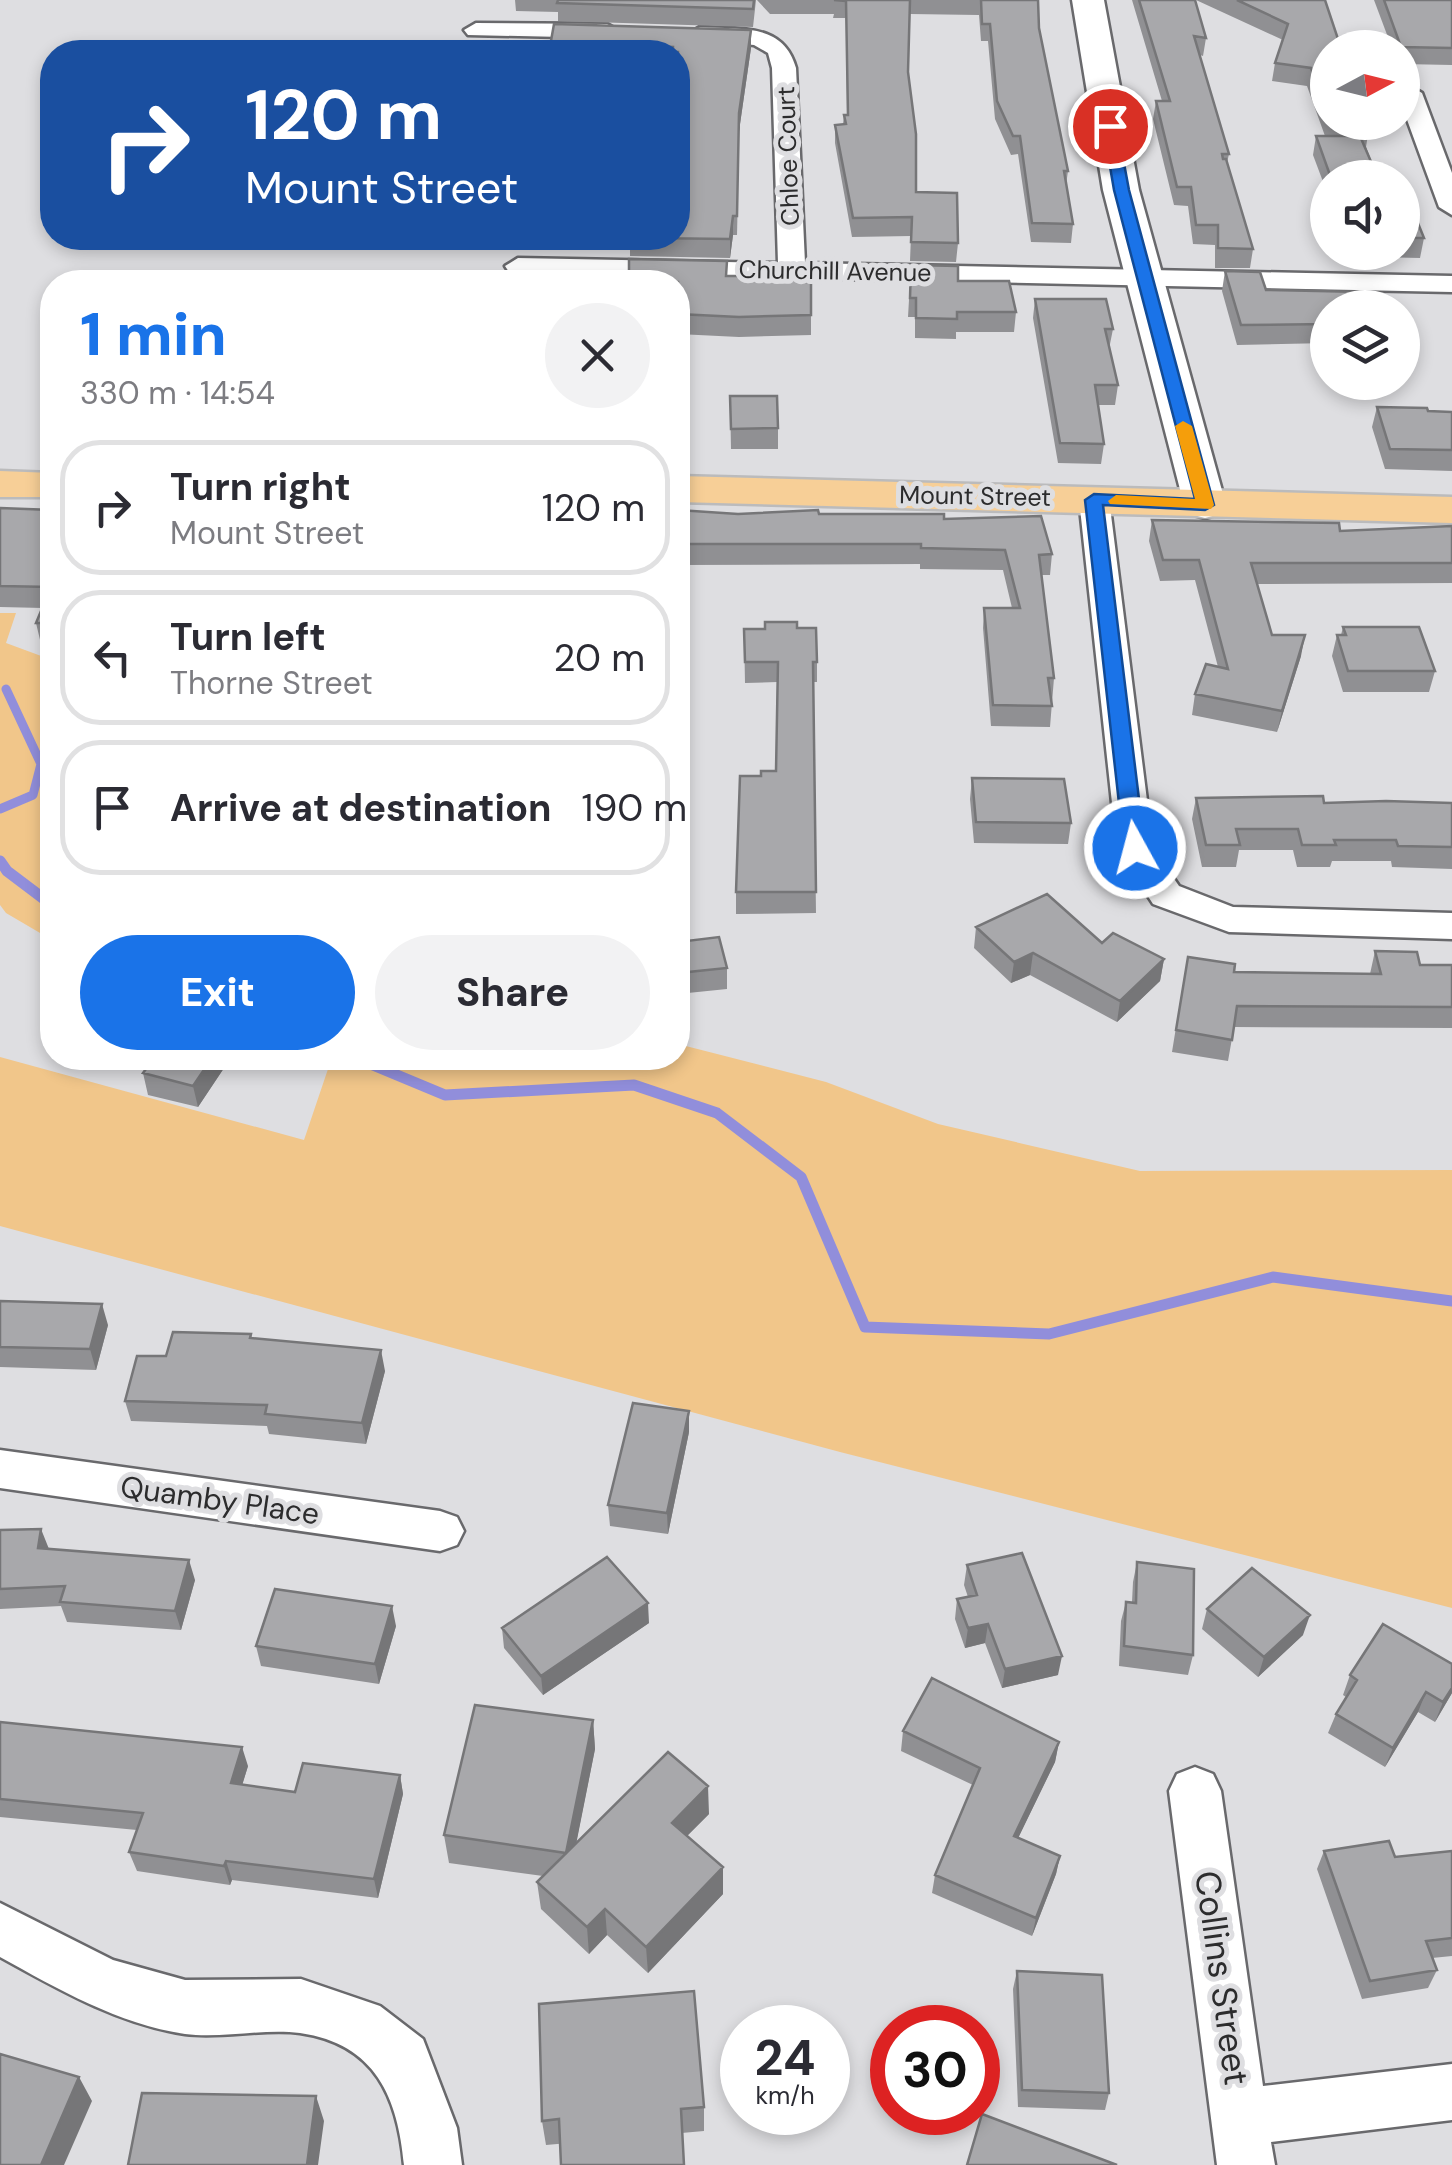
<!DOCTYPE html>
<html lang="en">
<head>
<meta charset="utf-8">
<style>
	body { margin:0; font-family:"DM Sans",sans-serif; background:#f2f2f3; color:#2b2b33; height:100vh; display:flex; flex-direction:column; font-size:38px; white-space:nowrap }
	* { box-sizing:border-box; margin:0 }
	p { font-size:32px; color:#7c7c81 }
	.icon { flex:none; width:55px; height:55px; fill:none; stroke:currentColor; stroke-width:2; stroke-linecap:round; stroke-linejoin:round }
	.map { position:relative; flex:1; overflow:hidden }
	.sheet { position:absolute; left:40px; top:270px; width:650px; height:800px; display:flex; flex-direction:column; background:#fff; border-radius:40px; box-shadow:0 5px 15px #0003 }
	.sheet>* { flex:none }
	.guide { position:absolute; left:40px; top:40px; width:650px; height:210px; border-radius:40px; box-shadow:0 5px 15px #0003; background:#1a4fa0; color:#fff; overflow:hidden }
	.needle { width:65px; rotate:83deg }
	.tools { position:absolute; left:1310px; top:30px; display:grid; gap:20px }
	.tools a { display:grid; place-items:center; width:110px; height:110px; border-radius:50%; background:#fff; box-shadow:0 5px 15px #0003; font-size:50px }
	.speed { position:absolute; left:720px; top:2005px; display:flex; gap:20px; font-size:50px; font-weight:700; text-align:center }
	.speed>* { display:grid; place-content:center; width:130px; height:130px; border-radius:50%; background:#fff; box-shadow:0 5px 15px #0003; line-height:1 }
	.speed small { font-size:25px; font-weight:400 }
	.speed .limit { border:15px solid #d22; background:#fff; color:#111 }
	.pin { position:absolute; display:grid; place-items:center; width:85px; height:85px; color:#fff; margin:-42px; border:5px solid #fff; border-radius:50%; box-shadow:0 2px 10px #0007 }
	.me { position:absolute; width:110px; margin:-55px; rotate:353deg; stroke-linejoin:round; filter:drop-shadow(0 0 8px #0008) }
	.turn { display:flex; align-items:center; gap:35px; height:210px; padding:0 40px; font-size:45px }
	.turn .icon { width:130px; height:130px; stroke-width:2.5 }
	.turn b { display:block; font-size:70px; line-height:85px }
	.round { display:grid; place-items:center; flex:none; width:105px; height:105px; border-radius:52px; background:#f2f2f3 }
	.summary { display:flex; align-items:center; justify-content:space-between; height:170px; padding:0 40px }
	h1 { font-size:60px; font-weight:800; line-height:75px; color:#1a73e8 }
	.button { display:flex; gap:20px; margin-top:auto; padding:20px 40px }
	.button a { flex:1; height:115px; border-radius:60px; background:#1a73e8; color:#fff; font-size:40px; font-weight:800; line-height:115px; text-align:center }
	.button a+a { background:#f2f2f3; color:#2b2b33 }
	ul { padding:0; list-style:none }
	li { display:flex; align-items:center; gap:30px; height:135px; margin:0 20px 15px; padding:0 20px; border:5px solid #e1e1e2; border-radius:40px }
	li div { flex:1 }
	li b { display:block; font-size:38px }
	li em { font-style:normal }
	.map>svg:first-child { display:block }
	.green { fill:#f1c68a }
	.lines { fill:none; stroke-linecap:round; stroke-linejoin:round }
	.stream-far1 { stroke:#918edb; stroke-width:9 }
	.stream { stroke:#918edb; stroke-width:11 }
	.street-casing { stroke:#69696c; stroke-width:5 }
	.secondary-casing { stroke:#69696c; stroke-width:5 }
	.highway-casing { stroke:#bbbbbc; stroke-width:5 }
	.street { fill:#fff; fill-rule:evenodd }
	.secondary { fill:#fff; fill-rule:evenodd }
	.highway { fill:#f7cf97; fill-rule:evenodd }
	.wall { fill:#909093 }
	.shaded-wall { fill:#767678 }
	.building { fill:#a8a8ab; stroke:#767678; stroke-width:2.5 }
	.route { fill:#1a73e8; stroke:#114b97; stroke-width:2.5 }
	.slow { fill:#f59e0b }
	.labels { text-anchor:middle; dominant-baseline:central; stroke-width:10; stroke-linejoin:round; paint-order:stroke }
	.far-street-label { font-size:25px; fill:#2c2c2d; stroke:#dedee1 }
	.street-label { font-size:30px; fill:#2c2c2d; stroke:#dedee1 }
	.near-street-label { font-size:35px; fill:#2c2c2d; stroke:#dedee1 }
</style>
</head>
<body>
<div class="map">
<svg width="1452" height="2165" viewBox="0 0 1452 2165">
	<rect width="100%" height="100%" fill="#dedee1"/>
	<path class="green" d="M0,613H16L6,643L52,660V940L6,913L0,905Z
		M678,1044L826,1082L938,1124L1140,1171L1452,1170V1608L840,1452L0,1226V1057L304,1140L328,1069L298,1058H678Z"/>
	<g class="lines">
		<path class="stream-far1" d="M0,809L33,795L41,764L6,689"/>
		<path class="stream" d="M0,861L7,871L52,905
			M356,1058L445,1095L634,1085L717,1113L801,1177L865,1327L1049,1334L1273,1277L1452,1301"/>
		<g class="street-casing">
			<path id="street" d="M476,23L607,24L619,31L607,38L468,35L464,30Z
				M700,27C740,30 783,22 796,68L805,263L1452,276V292L509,272L505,266L518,258L778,263L772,68L768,53L754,45L692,39L688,34Z
				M1410,86L1422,93L1452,173V215L1439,207L1402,106V88Z
				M1094,490L1105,493L1109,499L1153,848L1179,886L1233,907L1452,913V939L1229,932L1153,904L1117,849L1079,499L1083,493Z
				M0,1450L440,1511L457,1517L464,1531L457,1545L440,1551L0,1488Z
				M1195,1767L1213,1774L1221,1791L1263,2086L1452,2064V2120L1271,2142L1275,2165H1217L1169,1791L1177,1774Z
				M0,1903L113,1960L185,1980L301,1979L380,2006L423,2039L457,2128L462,2165H404C398,2098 376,2044 300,2033C263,2028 222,2039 185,2034C118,2024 58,1989 0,1957Z"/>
		</g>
		<g class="secondary-casing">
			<path id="secondary" d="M1072,0H1104L1139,190L1226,505L1220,514L1205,518L1190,514L1184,505L1103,190Z"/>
		</g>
		<g class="highway-casing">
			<path id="highway" d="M0,471L52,473V497H0Z
				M678,476L1452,497V523L678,502Z"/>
		</g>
		<use href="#street" class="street"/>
		<use href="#secondary" class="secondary"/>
		<use href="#highway" class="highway"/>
	</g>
	<path class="wall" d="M515,0H756L753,27L558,21V12L516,11Z
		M757,0H1038L1039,28L1068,171L1066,185L1073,224L1071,243L1031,242L1018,154L1011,155L995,119L988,41H981L979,15L910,14L908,72L916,192L958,243L956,262L910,261L911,236L852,237L835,143V125L843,124L844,115H847L846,18H833L834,14H770Z
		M1132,0H1195L1206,38L1203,56L1200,55L1229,154L1227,163L1253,249L1250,268H1215V245L1193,244L1188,206L1174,205L1153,119L1156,101H1162Z
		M1196,0H1325L1328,48V122H1367L1369,128L1366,147L1378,178H1328V195L1313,155L1316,136H1325L1307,86L1272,81L1275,63L1283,40Z
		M1374,0H1452V65L1402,64V48H1392Z
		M554,24L751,48L739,131L737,235H733L730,258L630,256V238H678V52H549Z
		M1402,206L1424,238L1420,258L1375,257L1373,252H1402Z
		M911,265L958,281L1016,312L1014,332H956V339L915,338V317H908Z
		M1225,271L1266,290L1328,308V343L1237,345L1222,291Z
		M727,276L798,282L811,315V335L739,337L678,334V282Z
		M1035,299L1113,329L1109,349L1118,385L1115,405H1098L1104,444L1101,464L1058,463L1033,318Z
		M730,396L778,428V449H731Z
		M1377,407L1452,412V471L1385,469L1372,427Z
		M0,508L52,510V644H41L36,623L43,608L0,607Z
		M678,510L738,514L944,519L1052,554L1050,575H1042L1054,678L1050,727L991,726L983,628L984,608H1012L1003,570L920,569V564L678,565Z
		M1152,520L1340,531L1452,526V583L1257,584L1272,635L1301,656L1277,732L1192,715L1195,694L1218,667L1195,580L1160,581L1149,541Z
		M1343,627L1435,671L1429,692H1343L1332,656L1337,635H1341Z
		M797,628L817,662V682H813L816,913L736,914V892L761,776L776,771L777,682L745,683L744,629Z
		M972,778L1071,823L1068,844L974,843L970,799Z
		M1196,798L1324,803H1452V869L1392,867L1391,861H1332L1330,867H1297L1293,850H1239L1236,867H1202L1192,819Z
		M976,927L1102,943L1164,959L1160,981L1117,1022L1030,975L1011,983L974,948Z
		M678,942L727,968V989L678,994Z
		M1375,951L1420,965H1452V1028L1234,1027L1228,1061L1172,1052L1184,978L1234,972L1370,974Z
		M224,1068L198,1107L148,1095L143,1073Z
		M0,1301L108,1325L96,1370L0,1367Z
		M251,1334L252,1339L385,1371L366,1444L269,1434L267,1426L131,1421L125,1401L166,1356Z
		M689,1432L668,1534L610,1526L608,1505Z
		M0,1530L49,1549L195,1580L181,1630L67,1622L61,1606L0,1609Z
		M1137,1562L1193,1655L1188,1675L1119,1666L1121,1621L1126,1602H1132L1133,1582Z
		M967,1565L1058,1675L1002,1688L985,1643L965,1648L955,1619L957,1599L968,1597L964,1585Z
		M1207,1609L1303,1635L1258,1677L1202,1629Z
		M649,1623L543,1695L504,1648L502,1628Z
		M396,1626L379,1684L261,1666L256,1646Z
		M1452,1664V1693L1435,1722L1418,1712L1385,1767L1328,1733L1336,1714L1346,1697L1343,1695L1350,1675Z
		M593,1720L595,1749L576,1843L709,1814L687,1836L723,1894L648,1973L607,1935L589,1954L541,1909L537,1882L543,1876L449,1863L444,1835Z
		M0,1722L248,1766L242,1785L295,1792L400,1775L403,1794L378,1898L232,1880L230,1885L137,1871L129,1852L137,1830L0,1817Z
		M903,1731L1059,1742L1055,1762L1018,1838L1060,1856L1056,1874L1032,1936L932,1893L935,1875L973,1785L901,1751Z
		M1324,1851L1395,1857L1452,1851V1956L1432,1958L1437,1970L1428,1988L1362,1999L1317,1869Z
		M1017,1971L1109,2093L1105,2110L1018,2107L1013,1989Z
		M704,2107V2131L546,2145L542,2121Z"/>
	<path class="shaded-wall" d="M751,30V48L739,131L737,235L739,113Z
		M733,216V235L730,258V239Z
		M1305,635L1301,656L1277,732L1282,711Z
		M1033,953L1030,975L1011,983L1014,962Z
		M1164,959L1160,981L1117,1022L1120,1001Z
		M212,1058H222L224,1068L198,1107L193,1086Z
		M102,1304L108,1325L96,1370L90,1349Z
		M381,1350L385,1371L366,1444L362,1423Z
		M689,1411V1432L668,1534L667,1513Z
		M41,1529L49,1549L38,1548Z
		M189,1560L195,1580L181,1630L175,1611Z
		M648,1603L649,1623L543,1695L541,1676Z
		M392,1606L396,1626L379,1684L375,1664Z
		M1310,1615L1303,1635L1258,1677L1264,1657Z
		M988,1624L985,1643L965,1648L968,1628Z
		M1062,1656L1058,1675L1002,1688L1005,1669Z
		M1452,1688V1693L1435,1722L1443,1702Z
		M1426,1692L1418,1712L1385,1767L1393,1748Z
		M593,1720L595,1749L569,1880L566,1853Z
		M1059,1742L1055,1762L1010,1855L1014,1836Z
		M242,1747L248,1766L237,1802L231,1783Z
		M400,1775L403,1794L378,1898L374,1879Z
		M708,1786L709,1814L673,1850L672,1823Z
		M1060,1856L1056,1874L1032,1936L1036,1918Z
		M226,1861L232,1880L230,1885L224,1866Z
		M723,1867V1894L648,1973L646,1947Z
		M605,1909L607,1935L589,1954L587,1927Z
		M79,2077L92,2101L64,2165H41Z
		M316,2096L324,2121L318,2165H307Z"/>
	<path class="building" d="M558,0H754L753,9L557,3Z
		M834,0H910L908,72L916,134V192L957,193L958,243L911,242L912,217L853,218L835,125L846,124L844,115H848L846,1Z
		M981,0H1038L1039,28L1068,171H1064L1073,224L1032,223L1020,136H1013L997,101L990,24H982Z
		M1139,0H1195L1206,38L1194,36L1229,154H1222L1223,159H1226L1253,249L1218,248V225H1196L1191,187H1177L1156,101H1170Z
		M1237,0H1325L1341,48H1328V115L1311,68L1275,63L1288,24Z
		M1384,0H1452V48L1401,47Z
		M554,24L751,30L739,113L737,216H733L730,239L648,238H678V52H673V47L595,44L594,52H549Z
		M1330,122H1367L1369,128H1332Z
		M1316,136H1360L1378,178H1331Z
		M1402,206H1411L1424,238H1402Z
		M629,259L727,261L726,276H798V282H811V315L739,317L678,314V282H623L624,277H629Z
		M911,265L958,266V281H1009L1016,312H957V319L916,318V298H910Z
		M1225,271L1260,272L1266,290L1364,292L1369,308H1328V324L1241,325Z
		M1035,299H1106L1113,329H1105L1118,385H1095L1104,444L1060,443Z
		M730,396H777L778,428L731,429Z
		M1377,407L1427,408L1428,411L1452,412V450L1390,449Z
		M0,508L52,510V623H36L51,587L0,586Z
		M678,510L738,514L818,510L819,514H944V519L1041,516L1052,554L1039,555L1054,678H1048L1052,706L993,705L984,608H1020L1005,550L921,548V544H678Z
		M1152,520L1339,523L1340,531L1452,526V563H1251L1272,635H1305L1282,711L1195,694L1206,664L1228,669L1199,560H1163Z
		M765,622H797V628H816L817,662H813L816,892H736L740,776H761V771H776L778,662H745L744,629H765Z
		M1343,627H1419L1435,671H1348L1337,635H1346Z
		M972,778L1064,779L1071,823L976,822Z
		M1323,796L1324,803L1386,801L1452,803V847L1398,846L1396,840H1334L1336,845H1302L1298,829H1236L1240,845H1206L1196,798Z
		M1047,894L1102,943L1113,933L1164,959L1120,1001L1033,953L1014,962L976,927Z
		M719,937L727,968L678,973V942Z
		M1375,951L1417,952L1420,965H1452V1007L1237,1006L1232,1040L1176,1030L1188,957L1235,964L1234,972L1381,974Z
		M154,1058H212L193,1086L143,1073Z
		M0,1301L102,1304L90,1349L0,1347Z
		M173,1332L251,1334L250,1338L381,1350L362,1423L265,1414L267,1405L125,1401L137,1356H166Z
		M633,1403L689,1411L667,1513L608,1505Z
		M41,1529L38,1548L189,1560L175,1611L60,1602L65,1586L0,1589V1530Z
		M1022,1553L1062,1656L1005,1669L988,1624L968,1628L957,1599L977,1595L967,1565Z
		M607,1557L648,1603L541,1676L502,1628Z
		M1137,1562L1194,1569L1193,1655L1124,1646L1126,1602L1136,1603Z
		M1252,1568L1310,1615L1264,1657L1207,1609Z
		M275,1589L392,1606L375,1664L256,1646Z
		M1383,1624L1452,1664V1688L1443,1702L1426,1692L1393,1748L1336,1714L1357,1680L1350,1675Z
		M932,1678L1059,1742L1014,1836L1060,1856L1036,1918L935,1875L980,1768L903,1731Z
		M475,1705L593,1720L566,1853L444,1835Z
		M0,1722L242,1747L231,1783L295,1792L303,1763L400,1775L374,1879L226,1861L224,1866L129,1852L143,1813L0,1799Z
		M668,1752L708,1786L672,1823L723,1867L646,1947L605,1909L587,1927L537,1882Z
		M1389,1841L1395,1857L1452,1851V1938L1426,1941L1437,1970L1370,1981L1324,1851Z
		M1017,1971L1102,1975L1109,2093L1022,2090Z
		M694,1991L704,2107L681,2109L684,2165H561L559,2119L542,2121L539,2004Z
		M0,2054L79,2077L41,2165H0Z
		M142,2093L316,2096L307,2165H128Z
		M982,2114L1117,2165H967Z"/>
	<path class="route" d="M1110,122L1117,126L1129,190L1214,505L1205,510L1103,505L1145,848L1135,855L1124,848L1085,500L1094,494L1195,499L1114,190L1103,126Z"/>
	<path class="slow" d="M1183,421L1192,426L1214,505L1211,509L1110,504L1108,501L1116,495L1195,499L1175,426Z"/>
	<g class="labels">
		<g class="far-street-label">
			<text transform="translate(788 156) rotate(-92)">Chloe Court</text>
			<text transform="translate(835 271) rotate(1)">Churchill Avenue</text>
			<text transform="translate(975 496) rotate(1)">Mount Street</text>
		</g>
		<g class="street-label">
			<text transform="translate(220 1500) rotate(8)">Quamby Place</text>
		</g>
		<g class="near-street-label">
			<text transform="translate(1222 1978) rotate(82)">Collins Street</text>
		</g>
	</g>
</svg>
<div class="tools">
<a><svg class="needle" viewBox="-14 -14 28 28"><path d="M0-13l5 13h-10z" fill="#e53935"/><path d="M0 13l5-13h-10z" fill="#7c7c81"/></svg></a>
<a><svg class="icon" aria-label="sound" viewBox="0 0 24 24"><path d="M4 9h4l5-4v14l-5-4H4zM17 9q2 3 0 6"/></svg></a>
<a><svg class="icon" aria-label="layers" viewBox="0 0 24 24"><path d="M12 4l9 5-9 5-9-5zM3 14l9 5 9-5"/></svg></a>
</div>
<div class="speed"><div>24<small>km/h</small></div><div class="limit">30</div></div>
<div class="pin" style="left:1110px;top:126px;background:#d93025"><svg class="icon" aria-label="arrive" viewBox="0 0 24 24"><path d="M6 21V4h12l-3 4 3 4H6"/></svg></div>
<svg class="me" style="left:1135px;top:848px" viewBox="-20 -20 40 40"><circle r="17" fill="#1a73e8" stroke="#fff" stroke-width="3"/><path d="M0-11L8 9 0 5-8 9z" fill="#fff"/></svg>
<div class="guide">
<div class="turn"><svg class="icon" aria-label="right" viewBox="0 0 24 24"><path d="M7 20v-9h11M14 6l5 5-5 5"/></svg><div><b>120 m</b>Mount Street</div></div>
</div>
<section class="sheet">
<div class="summary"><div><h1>1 min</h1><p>330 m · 14:54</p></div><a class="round"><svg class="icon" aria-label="close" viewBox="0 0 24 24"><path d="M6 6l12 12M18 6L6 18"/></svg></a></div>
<ul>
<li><svg class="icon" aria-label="right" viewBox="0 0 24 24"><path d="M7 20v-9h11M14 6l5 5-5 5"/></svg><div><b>Turn right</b><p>Mount Street</p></div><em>120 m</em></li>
<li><svg class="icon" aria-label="left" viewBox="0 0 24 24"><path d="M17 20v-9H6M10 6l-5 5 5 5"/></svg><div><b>Turn left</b><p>Thorne Street</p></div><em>20 m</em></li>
<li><svg class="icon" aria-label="arrive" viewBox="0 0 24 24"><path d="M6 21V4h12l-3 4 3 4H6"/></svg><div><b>Arrive at destination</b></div><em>190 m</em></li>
</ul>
<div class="button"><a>Exit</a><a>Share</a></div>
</section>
</div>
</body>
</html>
